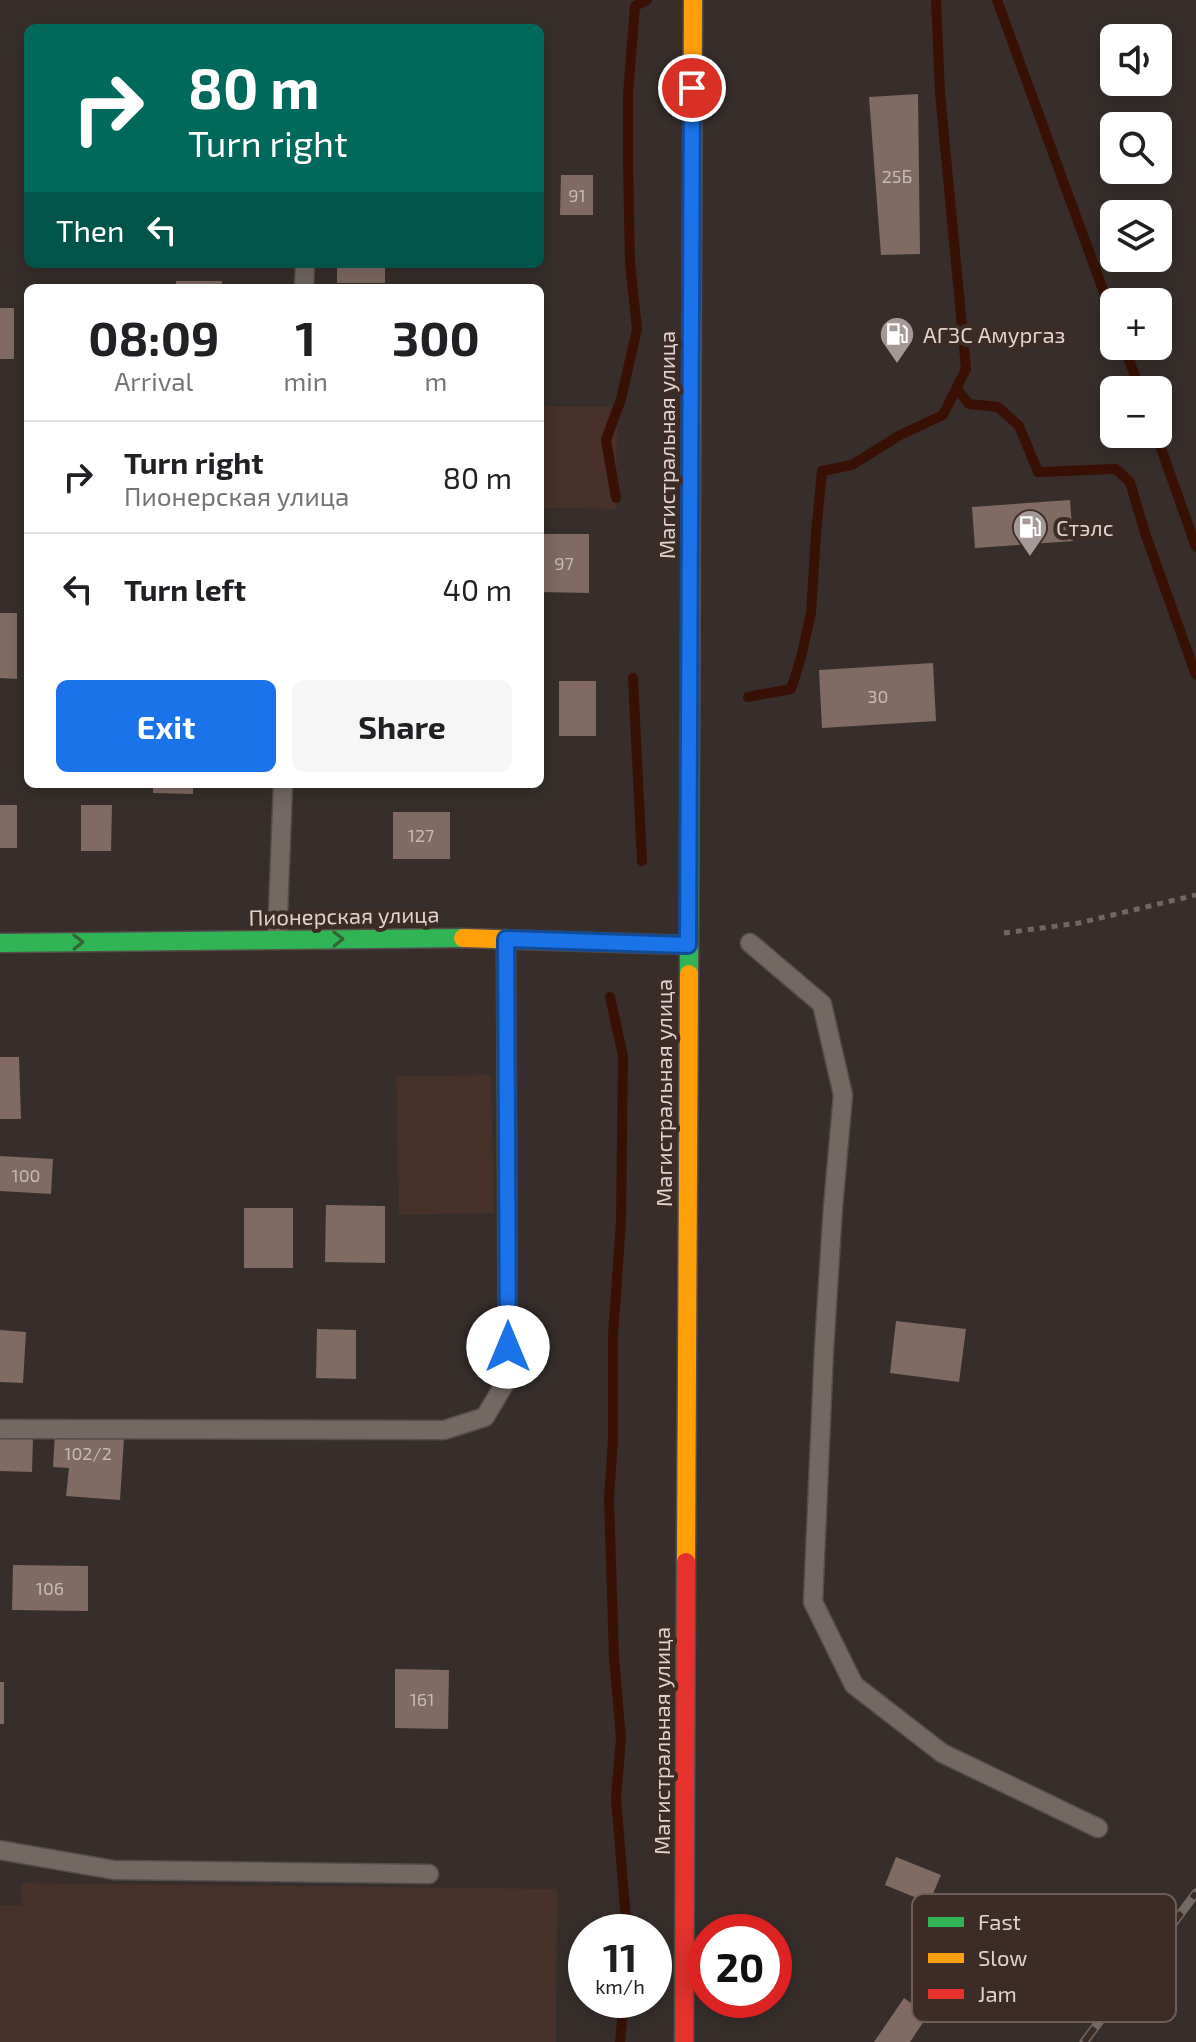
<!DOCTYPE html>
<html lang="en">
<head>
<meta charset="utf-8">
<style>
	body { margin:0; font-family:"Exo 2",sans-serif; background:#f6f6f6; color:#202124; height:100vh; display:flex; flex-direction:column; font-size:30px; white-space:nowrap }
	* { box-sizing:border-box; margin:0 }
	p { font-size:26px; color:#757577 }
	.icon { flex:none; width:44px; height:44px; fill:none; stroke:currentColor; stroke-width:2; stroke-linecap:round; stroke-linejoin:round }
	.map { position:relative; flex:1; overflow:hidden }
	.details { position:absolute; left:24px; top:284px; width:520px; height:504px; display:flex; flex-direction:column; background:#fff; border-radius:12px; box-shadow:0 4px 20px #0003 }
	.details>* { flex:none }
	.banner { position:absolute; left:24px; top:24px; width:520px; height:244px; border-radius:12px; box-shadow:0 4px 20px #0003; background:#00695c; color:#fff; overflow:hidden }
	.buttons { position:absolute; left:1100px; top:24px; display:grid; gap:16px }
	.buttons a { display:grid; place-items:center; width:72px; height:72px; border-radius:12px; background:#fff; box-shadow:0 4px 20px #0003; font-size:40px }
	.speed { position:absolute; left:568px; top:1914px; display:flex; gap:16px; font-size:40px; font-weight:700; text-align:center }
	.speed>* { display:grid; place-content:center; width:104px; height:104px; border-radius:50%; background:#fff; box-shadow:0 4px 20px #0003; line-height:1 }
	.speed small { font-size:20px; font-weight:400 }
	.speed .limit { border:12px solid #d22; background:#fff; color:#111 }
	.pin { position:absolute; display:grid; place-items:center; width:68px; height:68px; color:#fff; margin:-34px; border:4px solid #fff; border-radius:50%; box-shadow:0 2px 8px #0007 }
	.me { position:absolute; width:88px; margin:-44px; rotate:0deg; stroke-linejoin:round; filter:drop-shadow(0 0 6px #0008) }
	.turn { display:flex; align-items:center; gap:28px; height:168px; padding:0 32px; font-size:36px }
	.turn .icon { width:104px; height:104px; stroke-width:2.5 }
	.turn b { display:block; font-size:56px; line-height:68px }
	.then { display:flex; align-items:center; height:76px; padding:0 32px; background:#0003; gap:16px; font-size:30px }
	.eta { display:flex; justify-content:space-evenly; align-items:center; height:136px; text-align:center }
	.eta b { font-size:48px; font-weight:700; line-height:56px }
	.cta { display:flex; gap:16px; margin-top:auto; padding:16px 32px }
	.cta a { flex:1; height:92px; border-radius:12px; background:#1a73e8; color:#fff; font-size:32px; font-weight:700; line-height:92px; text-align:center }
	.cta a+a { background:#f6f6f6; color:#202124 }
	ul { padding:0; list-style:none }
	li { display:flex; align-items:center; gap:24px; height:112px; padding:0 32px; border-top:2px solid #e0e0e0 }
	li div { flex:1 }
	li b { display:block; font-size:30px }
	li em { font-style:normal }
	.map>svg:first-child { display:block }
	.built { fill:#473128 }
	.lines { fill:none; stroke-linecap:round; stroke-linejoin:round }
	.stream { stroke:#391104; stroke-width:10 }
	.building { fill:#806a61 }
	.lane-casing { stroke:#544d49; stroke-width:21 }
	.fast-casing { stroke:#544d49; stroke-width:21 }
	.slow-casing { stroke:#544d49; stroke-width:21 }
	.jam-casing { stroke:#544d49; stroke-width:21 }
	.path { stroke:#716663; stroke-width:5; stroke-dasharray:6 6; stroke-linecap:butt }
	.lane { stroke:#746863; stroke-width:18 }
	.fast { stroke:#30b455; stroke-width:18 }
	.slow { stroke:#ff9f0a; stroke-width:18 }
	.jam { stroke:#e5322d; stroke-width:18 }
	.rail-casing { stroke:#736965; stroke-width:9 }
	.rail { stroke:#3d2b25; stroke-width:6; stroke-dasharray:18; stroke-linecap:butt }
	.oneway { stroke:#386238 }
	.route-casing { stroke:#114b97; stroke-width:20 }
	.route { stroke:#1a73e8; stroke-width:14 }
	.labels { text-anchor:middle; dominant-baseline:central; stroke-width:8; stroke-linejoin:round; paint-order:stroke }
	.number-label { font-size:18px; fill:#c7b9b4 }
	.poi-label { font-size:22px; fill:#dfd3cf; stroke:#3d2b25; text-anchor:start }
	.street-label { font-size:22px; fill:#dfd3cf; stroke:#3d2b25 }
	.key { fill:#3d2b25; stroke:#6e5d58; stroke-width:2 }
	.key-label { font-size:22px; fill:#dfd3cf }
</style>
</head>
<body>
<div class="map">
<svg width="1196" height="2042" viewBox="0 0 1196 2042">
	<rect width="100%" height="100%" fill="#372e2b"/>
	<path class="built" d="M540,406L617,407L616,509L540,508Z
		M491,1075L494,1213L399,1215L396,1076Z
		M21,1883L557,1889L556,2042H0V1905L22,1906Z"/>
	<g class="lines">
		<path class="stream" d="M997,0L1114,320
			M1124,346L1140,390
			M957,389L969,404L998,407L1019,426L1038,472L1116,469L1130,482L1145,533L1196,675
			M1156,434L1196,547
			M616,498L606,440L621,399L637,329L630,263L628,163V94L635,6L647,0
			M633,678L642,861
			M748,697L791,689L801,658L811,613L816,533L822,471L852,465L900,435L943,415L966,369L940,93L936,0
			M610,997L623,1056L621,1221L613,1336V1439L609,1499L614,1658L621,1738L616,1798L627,1932
			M620,2042L624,2000"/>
	</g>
	<path class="building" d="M918,94L920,254L881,255L869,97Z
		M561,175H593V215H560Z
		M337,264H385V283H337Z
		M176,281H222V288H176Z
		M0,308H14V359H0Z
		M1070,500L1073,541L975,548L972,507Z
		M540,534H589V593L540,592Z
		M0,613H17V679L0,678Z
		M933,663L936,721L822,728L819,670Z
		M559,681H596V736H559Z
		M153,784H193V794L153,793Z
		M0,805H17V848H0Z
		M81,805H112L111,851H81Z
		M393,812H450V859H393Z
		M0,1057H19L21,1119H0Z
		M0,1156L53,1159L51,1194L0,1191Z
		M326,1205L385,1206V1263L325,1262Z
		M244,1208H293V1268H244Z
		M896,1321L966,1329L959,1382L890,1373Z
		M317,1329L356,1330V1379L316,1378Z
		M0,1330L26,1332L23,1383L0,1382Z
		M55,1433L124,1438L120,1500L66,1496L69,1468L53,1467Z
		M0,1437L33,1438L32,1472L0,1471Z
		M13,1565L88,1566V1611L12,1610Z
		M395,1669L449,1670L448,1729L395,1728Z
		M0,1682H4V1724H0Z
		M896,1857L941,1875L929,1903L885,1885Z
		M904,1998L928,2015L910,2042H874Z"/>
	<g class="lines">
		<g class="lane-casing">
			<path id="lane" d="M304,288L305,264
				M277,940L283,784
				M750,943L822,1004L843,1095L833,1207L824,1349L813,1602L854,1685L942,1753L1098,1828
				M0,1429L444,1430L485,1417L508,1378L506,939
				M0,1850L114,1870L429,1874"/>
		</g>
		<g class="fast-casing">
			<path id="fast" d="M0,943L463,938
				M689,974L691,481"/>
		</g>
		<g class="slow-casing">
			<path id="slow" d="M691,481L693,0
				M463,938L688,945
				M686,1562L689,974"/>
		</g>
		<g class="jam-casing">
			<path id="jam" d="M684,2042L686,1562"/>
		</g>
		<path class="path" d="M1004,933L1079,923L1196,895"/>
		<use href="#lane" class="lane"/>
		<use href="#fast" class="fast"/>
		<use href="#slow" class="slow"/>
		<use href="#jam" class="jam"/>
		<g class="rail-casing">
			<path id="rail" d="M1084,2042L1196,1893"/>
		</g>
		<use href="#rail" class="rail"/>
	</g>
	<defs><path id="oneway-chevron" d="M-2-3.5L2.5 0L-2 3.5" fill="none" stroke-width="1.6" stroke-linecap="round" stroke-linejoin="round" transform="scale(2)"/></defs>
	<g class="oneway">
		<use href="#oneway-chevron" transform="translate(338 939) rotate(-1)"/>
		<use href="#oneway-chevron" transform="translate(78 942) rotate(-1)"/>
	</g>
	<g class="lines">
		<g class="route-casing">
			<path id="route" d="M508,1347L506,939L688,945L692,88"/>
		</g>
		<use href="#route" class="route"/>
	</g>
	<defs>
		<g id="fuel-pin" transform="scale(1.8)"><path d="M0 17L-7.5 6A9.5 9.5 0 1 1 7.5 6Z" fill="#a49996" stroke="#3d2b25"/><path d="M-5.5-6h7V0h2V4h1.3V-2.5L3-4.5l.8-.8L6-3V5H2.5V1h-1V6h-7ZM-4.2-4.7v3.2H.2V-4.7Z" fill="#fff"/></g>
	</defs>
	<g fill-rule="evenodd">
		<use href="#fuel-pin" x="897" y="334"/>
		<use href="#fuel-pin" x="1030" y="527"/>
	</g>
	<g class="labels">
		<g class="number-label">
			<text x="897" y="176">25Б</text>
			<text x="577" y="195">91</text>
			<text x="564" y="563">97</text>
			<text x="878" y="696">30</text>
			<text x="421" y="835">127</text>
			<text x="26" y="1175">100</text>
			<text x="88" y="1453">102/2</text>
			<text x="50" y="1588">106</text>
			<text x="422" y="1699">161</text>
		</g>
		<g class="poi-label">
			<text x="923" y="334">АГЗС Амургаз</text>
			<text x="1056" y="527">Стэлс</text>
		</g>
		<g class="street-label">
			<text transform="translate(666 445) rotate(-90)">Магистральная улица</text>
			<text transform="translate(344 915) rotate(-1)">Пионерская улица</text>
			<text transform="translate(663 1093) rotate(-90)">Магистральная улица</text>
			<text transform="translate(661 1741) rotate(-90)">Магистральная улица</text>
		</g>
	</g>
	<rect x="912" y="1894" width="264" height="128" rx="12" class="key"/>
	<rect x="928" y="1917" width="36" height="10" fill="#30b455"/>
	<rect x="928" y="1953" width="36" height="10" fill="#ff9f0a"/>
	<rect x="928" y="1989" width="36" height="10" fill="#e5322d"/>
	<g class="key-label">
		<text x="978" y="1930">Fast</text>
		<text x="978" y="1966">Slow</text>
		<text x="978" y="2002">Jam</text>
	</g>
</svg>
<div class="buttons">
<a><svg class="icon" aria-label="sound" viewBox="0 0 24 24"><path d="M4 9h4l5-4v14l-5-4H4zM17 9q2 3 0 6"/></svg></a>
<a><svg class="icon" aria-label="search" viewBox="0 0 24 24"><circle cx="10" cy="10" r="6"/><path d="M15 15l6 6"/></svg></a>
<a><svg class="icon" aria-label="layers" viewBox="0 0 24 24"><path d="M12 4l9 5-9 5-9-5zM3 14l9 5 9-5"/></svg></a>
<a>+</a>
<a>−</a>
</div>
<div class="speed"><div>11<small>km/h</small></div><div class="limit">20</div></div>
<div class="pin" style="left:692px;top:88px;background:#d93025"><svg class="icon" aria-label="arrive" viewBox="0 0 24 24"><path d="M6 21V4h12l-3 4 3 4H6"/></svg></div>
<svg class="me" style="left:508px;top:1347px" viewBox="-20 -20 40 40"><circle r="19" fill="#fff"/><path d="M0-13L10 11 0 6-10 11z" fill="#1a73e8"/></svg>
<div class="banner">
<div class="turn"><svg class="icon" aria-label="right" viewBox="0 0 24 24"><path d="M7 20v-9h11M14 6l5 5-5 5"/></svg><div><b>80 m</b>Turn right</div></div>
<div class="then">Then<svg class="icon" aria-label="left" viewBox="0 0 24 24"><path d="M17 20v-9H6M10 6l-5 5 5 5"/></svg></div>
</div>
<section class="details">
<div class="eta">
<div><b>08:09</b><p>Arrival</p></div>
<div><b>1</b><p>min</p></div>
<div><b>300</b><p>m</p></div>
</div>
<ul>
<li><svg class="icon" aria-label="right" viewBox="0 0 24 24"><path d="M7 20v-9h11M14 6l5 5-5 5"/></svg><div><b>Turn right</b><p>Пионерская улица</p></div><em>80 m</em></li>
<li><svg class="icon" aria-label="left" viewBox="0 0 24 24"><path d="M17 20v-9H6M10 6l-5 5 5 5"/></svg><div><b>Turn left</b></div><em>40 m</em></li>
</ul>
<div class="cta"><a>Exit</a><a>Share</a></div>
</section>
</div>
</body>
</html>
